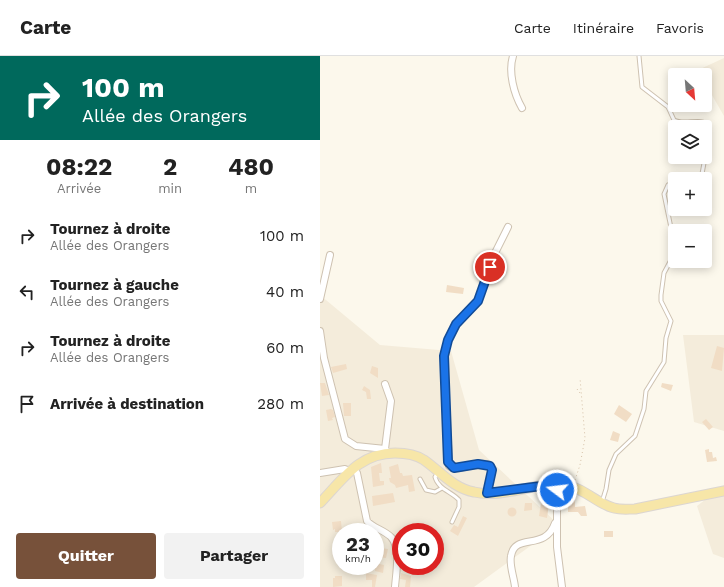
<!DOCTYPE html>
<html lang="fr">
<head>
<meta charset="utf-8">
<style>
	body { margin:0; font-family:"Work Sans",sans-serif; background:#f2f2f2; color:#222; height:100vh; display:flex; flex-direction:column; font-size:15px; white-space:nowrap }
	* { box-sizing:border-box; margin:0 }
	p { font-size:13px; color:#767676 }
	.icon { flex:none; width:22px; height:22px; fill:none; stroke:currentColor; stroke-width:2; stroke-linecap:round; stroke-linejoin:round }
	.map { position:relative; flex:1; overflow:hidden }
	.panel { display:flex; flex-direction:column; background:#fff; width:320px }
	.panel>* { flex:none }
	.top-card { background:#00695c; color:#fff; overflow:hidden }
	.needle { width:26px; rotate:154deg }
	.controls { position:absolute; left:348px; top:12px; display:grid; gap:8px }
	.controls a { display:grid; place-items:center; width:44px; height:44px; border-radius:4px; background:#fff; box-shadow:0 2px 10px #0003; font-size:20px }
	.speed { position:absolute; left:12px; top:467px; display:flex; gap:8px; font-size:20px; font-weight:700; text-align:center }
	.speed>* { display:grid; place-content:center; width:52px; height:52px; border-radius:50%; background:#fff; box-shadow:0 2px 10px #0003; line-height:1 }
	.speed small { font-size:10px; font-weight:400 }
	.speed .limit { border:6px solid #d22; background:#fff; color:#111 }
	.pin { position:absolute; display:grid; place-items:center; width:34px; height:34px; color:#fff; margin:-17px; border:2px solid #fff; border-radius:50%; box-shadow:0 1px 4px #0007 }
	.me { position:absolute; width:44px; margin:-22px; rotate:285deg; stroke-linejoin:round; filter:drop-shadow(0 0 3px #0008) }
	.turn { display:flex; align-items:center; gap:14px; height:84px; padding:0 16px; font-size:18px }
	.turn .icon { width:52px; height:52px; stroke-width:2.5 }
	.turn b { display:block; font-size:28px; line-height:34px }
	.eta { display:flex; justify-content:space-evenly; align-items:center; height:68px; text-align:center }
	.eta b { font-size:24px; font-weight:700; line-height:28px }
	.action { display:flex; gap:8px; margin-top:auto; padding:8px 16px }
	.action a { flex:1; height:46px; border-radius:4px; background:#77513a; color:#fff; font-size:16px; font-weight:700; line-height:46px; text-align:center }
	.action a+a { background:#f2f2f2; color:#222 }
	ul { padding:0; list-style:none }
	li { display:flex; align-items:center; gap:12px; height:56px; padding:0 16px }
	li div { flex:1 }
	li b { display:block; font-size:15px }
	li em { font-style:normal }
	header { display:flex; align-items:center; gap:24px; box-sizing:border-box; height:56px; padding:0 20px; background:#fff; border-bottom:1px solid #e0e0e0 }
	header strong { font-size:19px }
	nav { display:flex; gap:22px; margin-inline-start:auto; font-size:14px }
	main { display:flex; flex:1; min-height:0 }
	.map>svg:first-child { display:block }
	.residential { fill:#f4ecdb; fill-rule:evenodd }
	.building { fill:#f1ddc5 }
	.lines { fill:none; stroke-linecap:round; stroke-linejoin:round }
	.lane-casing { stroke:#cec2b1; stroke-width:5 }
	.street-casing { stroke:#cec2b1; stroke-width:8 }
	.primary-casing { stroke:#dcd6d1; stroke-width:11 }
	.path { stroke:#d6c1a7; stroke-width:1; stroke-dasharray:1 3; stroke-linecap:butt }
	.lane { stroke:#fff; stroke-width:3 }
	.street { stroke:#fff; stroke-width:6 }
	.primary { stroke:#f7e6a8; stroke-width:9 }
	.route-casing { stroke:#114b97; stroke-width:10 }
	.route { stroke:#1a73e8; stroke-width:7 }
</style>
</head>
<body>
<header>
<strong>Carte</strong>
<nav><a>Carte</a><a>Itinéraire</a><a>Favoris</a></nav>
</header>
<main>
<section class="panel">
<div class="top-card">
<div class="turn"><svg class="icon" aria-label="right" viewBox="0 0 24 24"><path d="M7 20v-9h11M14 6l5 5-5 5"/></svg><div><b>100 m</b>Allée des Orangers</div></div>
</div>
<div class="eta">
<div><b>08:22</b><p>Arrivée</p></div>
<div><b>2</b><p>min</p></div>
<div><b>480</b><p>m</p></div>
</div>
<ul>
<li><svg class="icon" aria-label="right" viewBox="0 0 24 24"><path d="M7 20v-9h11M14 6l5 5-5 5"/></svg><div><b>Tournez à droite</b><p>Allée des Orangers</p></div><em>100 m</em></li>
<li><svg class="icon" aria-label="left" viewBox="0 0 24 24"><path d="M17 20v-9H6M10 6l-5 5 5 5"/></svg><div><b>Tournez à gauche</b><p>Allée des Orangers</p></div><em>40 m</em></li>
<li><svg class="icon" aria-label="right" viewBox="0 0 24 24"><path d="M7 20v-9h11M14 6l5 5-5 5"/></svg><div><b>Tournez à droite</b><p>Allée des Orangers</p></div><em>60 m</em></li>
<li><svg class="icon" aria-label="arrive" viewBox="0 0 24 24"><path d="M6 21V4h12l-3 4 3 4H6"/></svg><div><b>Arrivée à destination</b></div><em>280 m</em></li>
</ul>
<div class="action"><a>Quitter</a><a>Partager</a></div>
</section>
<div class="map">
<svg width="404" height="531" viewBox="0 0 404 531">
	<rect width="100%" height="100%" fill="#fcf8ec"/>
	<path class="residential" d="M404,2V60L385,27V19H381L378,14Z
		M0,239L60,289L131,295L159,394L239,469L154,531H0ZM21,476H55V510H21ZM81,476H115V510H81Z
		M363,279H404V375L374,366Z
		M404,429V502L393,498L377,450Z"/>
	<path class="building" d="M127,229L144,232L143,238L126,236Z
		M397,290L404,292L402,315L391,312Z
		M26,308L27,313L13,317L11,311Z
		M52,310L58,312V322L50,317Z
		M0,327H5L9,339L2,340Z
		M342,327L353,329L351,335L341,331Z
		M44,330L50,334L51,343H47L46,336L42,334Z
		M23,347H31V360H24Z
		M299,349L312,358L306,366L294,358Z
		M11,353L13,354L15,361L12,362L13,364L8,365L6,354Z
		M386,363L393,371L389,374L382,366Z
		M293,375L300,378L298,386L290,384Z
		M389,393V396H392L393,402L396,401L397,405L387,406L385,394Z
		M61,407L62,417H59L60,425H64V429L53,431L51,411Z
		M78,408L80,417H82L83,420L92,419L95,435L89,436L88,429L76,432L75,429L70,426L69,422H71L69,411Z
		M73,437L75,446L53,450L52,440Z
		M255,444V451L265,450L267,460H261L258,456H248V445Z
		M205,447H212V454L204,455Z
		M221,447L229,448L227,462L219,460Z
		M187.5 456a4.5 4.5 0 1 1 9 0a4.5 4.5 0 1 1-9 0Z
		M143,460L147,462L138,480L130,475L134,469L138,471Z
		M21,465L22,476H15V473L13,474L12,466Z
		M284,475H293V481H284Z
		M55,491L68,493L66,502L55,501Z
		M55,507L64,509L63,517L55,515Z
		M46,517L57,519L55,531H52V524H46Z
		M81,517L91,520L90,531H85L86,524L80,523Z
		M15,520H22V530L13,531V522H15Z"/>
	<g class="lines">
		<g class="lane-casing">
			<path id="lane" d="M319,0L322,31L348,51L354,64C364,70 381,61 388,69V86L381,123
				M118,416L115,421C118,433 132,436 139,444V451L132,466
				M100,423L106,434L115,436L122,432
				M282,446L286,433L289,414L296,398L315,380L324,353L326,335L344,306L346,282L351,265L341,245V239L344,217L352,202L355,191L344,138L348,129L355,127"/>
		</g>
		<g class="street-casing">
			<path id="street" d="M193,0C188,16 194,38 202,52
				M0,243L10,199
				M0,275L4,302L25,383L36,390L65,393L68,397
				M65,393L71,345L65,328
				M33,412L37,417L47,465C53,472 64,474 71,481C81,492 76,517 75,531
				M0,417L25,413L30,416
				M237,428V491L242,531
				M167,437L172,414L170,409C157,404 138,417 129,410L124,300L128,284L137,268L158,245L173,201L188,171
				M195,531C194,521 189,509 191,500C195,476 225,496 235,467"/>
		</g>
		<g class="primary-casing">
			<path id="primary" d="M0,447C23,423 39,397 75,397C85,397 95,398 104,404C121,416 133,432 154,436C184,443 215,425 245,429C265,432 277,448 294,452C301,454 308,453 315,453L404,435"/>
		</g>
		<path class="path" d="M257,333L260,337
			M255,424L260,409L265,382L260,322"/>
		<use href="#lane" class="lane"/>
		<use href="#street" class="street"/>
		<use href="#primary" class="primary"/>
	</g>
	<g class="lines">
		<g class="route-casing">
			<path id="route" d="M170,211L158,245L136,268L128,284L124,300L128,406L134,412L158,408L170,410L172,414L167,437L237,428V434"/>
		</g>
		<use href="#route" class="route"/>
	</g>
</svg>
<div class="controls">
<a><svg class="needle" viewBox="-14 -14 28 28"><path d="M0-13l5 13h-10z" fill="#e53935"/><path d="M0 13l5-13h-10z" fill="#767676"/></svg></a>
<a><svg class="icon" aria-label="layers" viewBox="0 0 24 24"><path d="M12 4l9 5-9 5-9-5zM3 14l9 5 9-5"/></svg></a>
<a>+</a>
<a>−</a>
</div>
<div class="speed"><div>23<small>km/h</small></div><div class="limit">30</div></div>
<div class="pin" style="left:170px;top:211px;background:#d93025"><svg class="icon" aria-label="arrive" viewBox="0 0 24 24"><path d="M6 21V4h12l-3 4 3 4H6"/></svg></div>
<svg class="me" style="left:237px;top:434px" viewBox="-20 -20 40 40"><circle r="17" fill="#1a73e8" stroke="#fff" stroke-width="3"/><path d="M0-11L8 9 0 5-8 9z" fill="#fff"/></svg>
</div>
</main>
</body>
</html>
